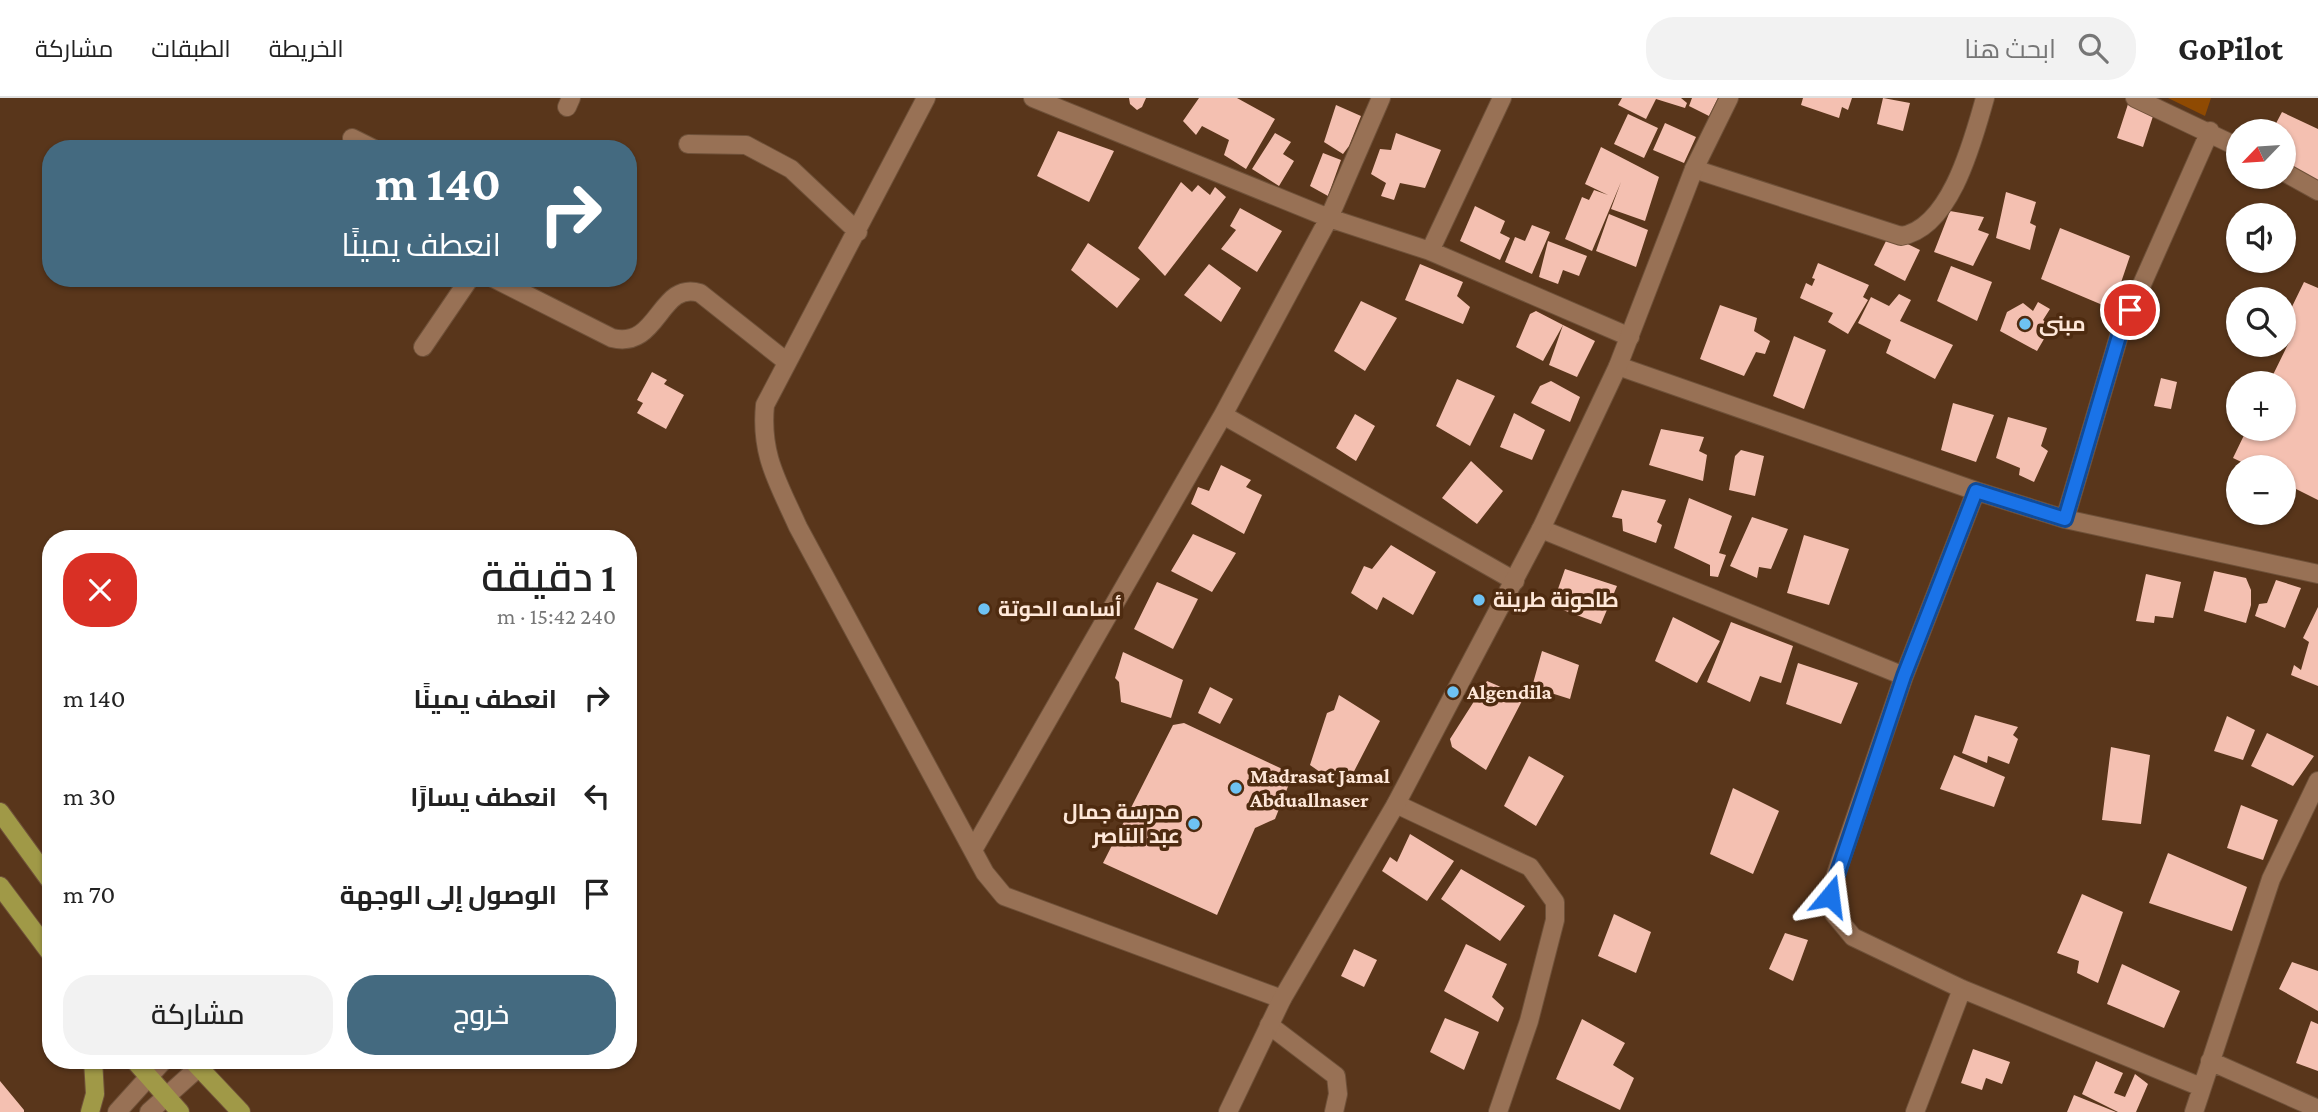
<!DOCTYPE html>
<html lang="ar">
<head>
<meta charset="utf-8">
<style>
	body { margin:0; font-family:"Crimson Pro",Cairo,serif; background:#f2f2f2; color:#222; direction:rtl; height:100vh; display:flex; flex-direction:column; font-size:26px; white-space:nowrap }
	* { box-sizing:border-box; margin:0 }
	p { font-size:23px; color:#767676 }
	.icon { flex:none; width:38px; height:38px; fill:none; stroke:currentColor; stroke-width:2; stroke-linecap:round; stroke-linejoin:round }
	.map { position:relative; flex:1; overflow:hidden; direction:ltr }
	.drawer { position:absolute; left:42px; top:432px; width:595px; height:539px; display:flex; flex-direction:column; background:#fff; border-radius:28px; box-shadow:0 2px 5px #0004; direction:rtl }
	.drawer>* { flex:none }
	.guide { position:absolute; left:42px; top:42px; width:595px; height:147px; border-radius:28px; box-shadow:0 2px 5px #0004; direction:rtl; background:#446a80; color:#fff; overflow:hidden }
	.needle { width:46px; rotate:245deg }
	.controls { position:absolute; left:2226px; top:21px; display:grid; gap:14px }
	.controls a { display:grid; place-items:center; width:70px; height:70px; border-radius:50%; background:#fff; box-shadow:0 2px 5px #0004; font-size:35px }
	.pin { position:absolute; display:grid; place-items:center; width:60px; height:60px; color:#fff; margin:-30px; border:4px solid #fff; border-radius:50%; box-shadow:0 2px 7px #0007 }
	.me { position:absolute; width:77px; margin:-38px; rotate:16deg; stroke-linejoin:round; filter:drop-shadow(0 0 5px #0008) }
	.turn { display:flex; align-items:center; gap:24px; height:147px; padding:0 21px; font-size:32px }
	.turn .icon { width:91px; height:91px; stroke-width:2.5 }
	.turn b { display:block; font-size:49px; line-height:60px }
	.round { display:grid; place-items:center; flex:none; width:74px; height:74px; border-radius:28px; background:#f2f2f2 }
	.head { display:flex; align-items:center; justify-content:space-between; height:119px; padding:0 21px }
	h1 { font-size:42px; font-weight:600; line-height:52px }
	.button { display:flex; gap:14px; margin-top:auto; padding:14px 21px }
	.button a { flex:1; height:80px; border-radius:28px; background:#446a80; color:#fff; font-size:28px; font-weight:600; line-height:80px; text-align:center }
	.button a+a { background:#f2f2f2; color:#222 }
	ul { padding:0; list-style:none }
	li { display:flex; align-items:center; gap:21px; height:98px; padding:0 21px }
	li div { flex:1 }
	li b { display:block; font-size:26px }
	li em { font-style:normal }
	header { display:flex; align-items:center; gap:42px; box-sizing:border-box; height:98px; padding:0 35px; background:#fff; border-bottom:2px solid #e0e0e0 }
	header strong { font-size:33px }
	nav { display:flex; gap:38px; margin-inline-start:auto; font-size:24px }
	.search { width:490px; height:63px; background:#f2f2f2; display:flex; align-items:center; gap:18px; box-sizing:border-box; padding:0 24px; border-radius:28px; color:#767676; font-size:26px }
	.map>svg:first-child { display:block }
	.green { fill:#8f4a02 }
	.building { fill:#f4c0b1 }
	.lines { fill:none; stroke-linecap:round; stroke-linejoin:round }
	.minor-casing { stroke:#6f5139; stroke-width:20 }
	.tertiary-casing { stroke:#6f5139; stroke-width:20 }
	.primary-casing { stroke:#6f5139; stroke-width:20 }
	.minor { stroke:#987155; stroke-width:18 }
	.tertiary { stroke:#987155; stroke-width:18 }
	.primary { stroke:#a09947; stroke-width:18 }
	.route-casing { stroke:#114b97; stroke-width:18 }
	.route { stroke:#1a73e8; stroke-width:12 }
	.poi-dot { fill:#6ec2f3; stroke:#4e2b10; stroke-width:2.5 }
	.labels { text-anchor:middle; dominant-baseline:central; stroke-width:7; stroke-linejoin:round; paint-order:stroke }
	.poi-label { font-size:21px; font-weight:bold; fill:#fee7d8; stroke:#4e2b10; text-anchor:start }
</style>
</head>
<body>
<header>
<strong>GoPilot</strong>
<div class="search"><svg class="icon" aria-label="search" viewBox="0 0 24 24"><circle cx="10" cy="10" r="6"/><path d="M15 15l6 6"/></svg>ابحث هنا</div>
<nav><a>الخريطة</a><a>الطبقات</a><a>مشاركة</a></nav>
</header>
<div class="map">
<svg width="2318" height="1014" viewBox="0 0 2318 1014">
	<rect width="100%" height="100%" fill="#59361b"/>
	<path class="green" d="M2168,0H2211L2205,18Z"/>
	<path class="building" d="M1129,0H1146L1142,9L1137,12L1130,6Z
		M1199,0H1237L1275,21L1246,71L1224,57L1229,42L1202,28L1196,37L1183,23Z
		M1622,0H1681L1687,5L1685,10L1656,1L1646,21L1618,7Z
		M1692,0H1718L1709,18L1689,8Z
		M1803,0H1852L1848,12L1842,9L1839,20L1801,7Z
		M1883,0L1910,5L1903,33L1877,26Z
		M2129,3L2155,12L2143,49L2117,40Z
		M1336,7L1361,18L1349,48L1343,56L1324,44Z
		M2282,14L2318,31V84L2284,67V33H2272Z
		M1628,16L1658,30L1644,60L1614,46Z
		M1665,25L1696,39L1684,65L1653,52Z
		M1058,33L1114,53L1089,104L1037,78Z
		M1275,35L1291,44L1283,56L1294,63L1279,88L1252,71Z
		M1396,35L1441,52L1425,90L1400,85L1394,102L1381,98L1386,85L1371,76L1380,51L1391,52Z
		M1601,49L1659,79L1645,123L1611,111L1621,84L1592,153L1565,141L1582,99L1589,102L1594,92L1608,97L1585,86Z
		M1323,55L1341,62L1328,98L1310,88Z
		M1181,84L1192,94L1198,87L1210,97L1215,89L1226,99L1165,178L1138,150Z
		M2006,94L2036,104L2030,125L2036,128L2030,152L1996,140Z
		M1475,108L1505,123L1500,135L1510,140L1500,162L1460,143Z
		M1240,110L1282,133L1257,174L1221,151L1236,132L1230,128Z
		M1950,113L1984,119L1978,132L1989,136L1973,168L1934,154Z
		M1609,116L1648,132L1636,169L1596,153Z
		M1532,127L1550,134L1532,176L1505,164L1515,139L1525,143Z
		M2060,130L2130,158L2112,211L2041,181Z
		M1889,137L1920,152L1905,183L1874,167Z
		M1548,143L1587,158L1579,178L1563,172L1558,186L1539,179Z
		M1088,145L1140,181L1117,210L1071,172Z
		M1818,165L1869,187L1863,199L1868,202L1848,236L1828,224L1833,215L1800,200L1806,185L1812,188L1815,181L1812,180Z
		M1209,166L1241,190L1221,224L1184,197Z
		M1420,166L1463,184L1457,198L1470,209L1463,226L1405,202Z
		M1951,168L1992,184L1977,223L1937,203Z
		M2304,184L2318,190V402L2284,385V369H2252L2233,360L2247,331H2284V285H2269L2294,234L2284,229V225Z
		M1899,196L1911,202L1900,223L1953,247L1935,281L1886,255L1891,242L1858,225L1871,199L1889,208Z
		M1361,203L1397,220L1365,273L1334,253Z
		M2038,204L2050,211L2043,222L2051,229L2037,253L2000,233L2007,214L2023,205L2033,213Z
		M1720,207L1757,220L1754,233L1770,243L1765,256L1756,254L1744,278L1700,261Z
		M1536,213L1563,227L1543,263L1516,249L1530,216Z
		M1563,227L1595,243L1577,279L1549,267Z
		M1794,238L1826,252L1804,311L1773,298Z
		M652,274L667,282L664,286L684,297L666,331L637,315L643,305L637,302Z
		M2161,280L2177,284L2171,311L2154,308Z
		M1457,281L1495,298L1470,348L1436,328Z
		M1551,283L1580,299L1570,324L1531,305L1540,288Z
		M1953,305L1994,317L1976,364L1941,352Z
		M1514,315L1545,332L1532,362L1500,349Z
		M1355,316L1375,328L1356,363L1336,350Z
		M2008,319L2047,330L2041,348L2048,353L2034,384L2019,377L2020,370L1996,360Z
		M1661,331L1704,339L1699,353L1707,357L1703,383L1649,367Z
		M1741,352L1764,358L1755,398L1729,392L1735,358Z
		M1471,363L1503,393L1477,426L1442,400Z
		M1221,367L1251,382L1246,389L1262,397L1244,436L1191,406L1198,389L1209,393Z
		M1622,392L1666,402L1657,424L1662,427L1656,445L1623,433L1622,421L1612,419Z
		M1689,400L1732,418L1719,455L1726,457L1718,479L1710,478V467L1674,450Z
		M1752,419L1788,431L1771,471L1759,469L1757,480L1730,468Z
		M1193,436L1236,455L1212,494L1171,473Z
		M1804,437L1849,451L1829,507L1787,495Z
		M1391,447L1436,474L1413,517L1383,499L1377,512L1351,495L1364,468L1372,471Z
		M1565,471L1617,488L1601,526L1552,508Z
		M2214,473L2246,480L2251,492V507L2246,525L2204,513Z
		M2146,476L2181,484L2173,520L2155,518L2154,525L2136,523Z
		M2276,482L2301,490L2285,530L2255,518L2259,506L2267,505Z
		M1157,484L1198,501L1173,551L1134,531Z
		M2318,509V588L2291,577L2294,567L2301,572L2309,544L2303,540Z
		M1673,519L1720,543L1697,585L1655,563Z
		M1731,524L1793,548L1781,585L1760,578L1750,604L1707,584Z
		M1542,553L1579,567L1570,601L1532,589Z
		M1123,554L1183,582L1171,620L1121,604L1119,584L1115,580Z
		M1798,565L1858,585L1841,626L1786,606Z
		M1487,583L1524,599L1486,672L1452,649L1450,641Z
		M1210,589L1233,601L1220,626L1198,615Z
		M1339,597L1380,623L1348,685L1337,686L1310,667L1327,615L1334,612Z
		M1975,617L2018,629L2013,637L2018,641L2009,666L1988,658L1987,665L1962,655Z
		M2227,618L2255,632L2243,662L2214,653Z
		M1184,625L1293,676L1275,721L1255,730L1217,817L1103,765L1173,627Z
		M2267,635L2314,658L2293,688L2251,668Z
		M2111,649L2150,657L2141,726L2102,722Z
		M1954,657L2005,679L1994,709L1940,691Z
		M1529,658L1564,678L1536,728L1504,708Z
		M1733,690L1779,713L1753,776L1710,756Z
		M2241,707L2278,722L2263,762L2227,750Z
		M1410,736L1454,763L1427,803L1382,773L1390,759L1397,764Z
		M2168,755L2247,789L2232,833L2149,805Z
		M1461,771L1525,808L1500,843L1441,801Z
		M2082,796L2123,814L2098,885L2077,875L2079,863L2057,855Z
		M1614,816L1651,834L1636,875L1598,858Z
		M1785,835L1808,842L1793,883L1769,871Z
		M1466,846L1507,866L1492,899L1504,910L1498,924L1444,893Z
		M1354,851L1377,862L1364,889L1341,878Z
		M2292,864L2318,873V913L2279,891Z
		M2122,866L2180,893L2164,930L2107,906Z
		M1445,920L1479,934L1464,972L1430,954Z
		M1582,921L1625,945L1613,967L1634,980L1620,1012L1556,981Z
		M2311,923L2318,926V973L2296,965Z
		M1973,951L2010,964L2002,986L1986,980L1982,992L1961,985Z
		M2096,963L2123,975L2114,995L2125,999L2135,976L2148,986L2136,1014H2118L2082,996Z
		M0,983L24,1012V1014H0Z
		M2074,997L2116,1014H2067Z"/>
	<g class="lines">
		<g class="minor-casing">
			<path id="minor" d="M926,0L765,307C760,357 778,384 798,429L985,775L1004,798L1282,901
				M1033,0L1329,120L1430,153L1630,239
				M2135,0L2238,49
				M567,9L571,0
				M352,40L374,51
				M688,46L746,47L791,71L858,134
				M1694,71L1901,138C1951,130 1973,42 1985,0
				M2284,74L2318,93
				M1430,153L1502,0
				M493,180L612,240C659,252 659,182 700,195L787,264
				M423,249L470,180
				M1618,268L1976,393L2065,421L2318,476
				M1223,317L1515,483
				M1976,393L1904,578L1835,779L1831,798L1834,816L1853,839L1962,891L2201,989
				M2065,421L2119,238L2210,33
				M1541,431L1904,578
				M1396,706L1530,769L1555,804V822L1529,923L1498,1014
				M973,752L1223,317L1329,120L1381,0
				M1269,927L1336,978L1338,996L1334,1014
				M2210,963L2318,1011
				M1915,1014L1962,891
				M2194,1014L2271,781L2318,683"/>
		</g>
		<g class="tertiary-casing">
			<path id="tertiary" d="M117,1014L164,962
				M149,1014L198,970
				M1228,1014L1282,901L1396,706L1541,431L1618,268L1694,71L1729,0"/>
		</g>
		<g class="primary-casing">
			<path id="primary" d="M0,714L51,784
				M0,788L51,856
				M134,962L180,1014
				M192,962L241,1014
				M90,1014L95,996L93,962"/>
		</g>
		<use href="#minor" class="minor"/>
		<use href="#tertiary" class="tertiary"/>
		<use href="#primary" class="primary"/>
	</g>
	<g class="lines">
		<g class="route-casing">
			<path id="route" d="M1830,798L1904,578L1976,393L2065,421L2119,238L2130,212"/>
		</g>
		<use href="#route" class="route"/>
	</g>
	<g class="poi-dot">
		<circle cx="2025" cy="226" r="7"/>
		<circle cx="1479" cy="502" r="7"/>
		<circle cx="984" cy="511" r="7"/>
		<circle cx="1453" cy="594" r="7"/>
		<circle cx="1236" cy="690" r="7"/>
		<circle cx="1194" cy="726" r="7"/>
	</g>
	<g class="labels">
		<g class="poi-label">
			<text x="2039" y="226">مبنى</text>
			<text x="1493" y="502">طاحونة طرينة</text>
			<text x="998" y="511">أسامه الحوتة</text>
			<text x="1467" y="594">Algendila</text>
			<text x="1250" y="678">Madrasat Jamal<tspan x="1250" dy="24">Abduallnaser</tspan></text>
			<text x="1180" y="714" text-anchor="end">مدرسة جمال<tspan x="1180" dy="24">عبد الناصر</tspan></text>
		</g>
	</g>
</svg>
<div class="controls">
<a><svg class="needle" viewBox="-14 -14 28 28"><path d="M0-13l5 13h-10z" fill="#e53935"/><path d="M0 13l5-13h-10z" fill="#767676"/></svg></a>
<a><svg class="icon" aria-label="sound" viewBox="0 0 24 24"><path d="M4 9h4l5-4v14l-5-4H4zM17 9q2 3 0 6"/></svg></a>
<a><svg class="icon" aria-label="search" viewBox="0 0 24 24"><circle cx="10" cy="10" r="6"/><path d="M15 15l6 6"/></svg></a>
<a>+</a>
<a>−</a>
</div>
<div class="pin" style="left:2130px;top:212px;background:#d93025"><svg class="icon" aria-label="arrive" viewBox="0 0 24 24"><path d="M6 21V4h12l-3 4 3 4H6"/></svg></div>
<svg class="me" style="left:1830px;top:798px" viewBox="-20 -20 40 40"><path d="M0-17L14 15 0 8-14 15z" fill="#1a73e8" stroke="#fff" stroke-width="4"/></svg>
<div class="guide">
<div class="turn"><svg class="icon" aria-label="right" viewBox="0 0 24 24"><path d="M7 20v-9h11M14 6l5 5-5 5"/></svg><div><b>140 m</b>انعطف يمينًا</div></div>
</div>
<section class="drawer">
<div class="head"><div><h1>1 دقيقة</h1><p>240 m · 15:42</p></div><a class="round" style="background:#d93025;color:#fff"><svg class="icon" aria-label="close" viewBox="0 0 24 24"><path d="M6 6l12 12M18 6L6 18"/></svg></a></div>
<ul>
<li><svg class="icon" aria-label="right" viewBox="0 0 24 24"><path d="M7 20v-9h11M14 6l5 5-5 5"/></svg><div><b>انعطف يمينًا</b></div><em>140 m</em></li>
<li><svg class="icon" aria-label="left" viewBox="0 0 24 24"><path d="M17 20v-9H6M10 6l-5 5 5 5"/></svg><div><b>انعطف يسارًا</b></div><em>30 m</em></li>
<li><svg class="icon" aria-label="arrive" viewBox="0 0 24 24"><path d="M6 21V4h12l-3 4 3 4H6"/></svg><div><b>الوصول إلى الوجهة</b></div><em>70 m</em></li>
</ul>
<div class="button"><a>خروج</a><a>مشاركة</a></div>
</section>
</div>
</body>
</html>
